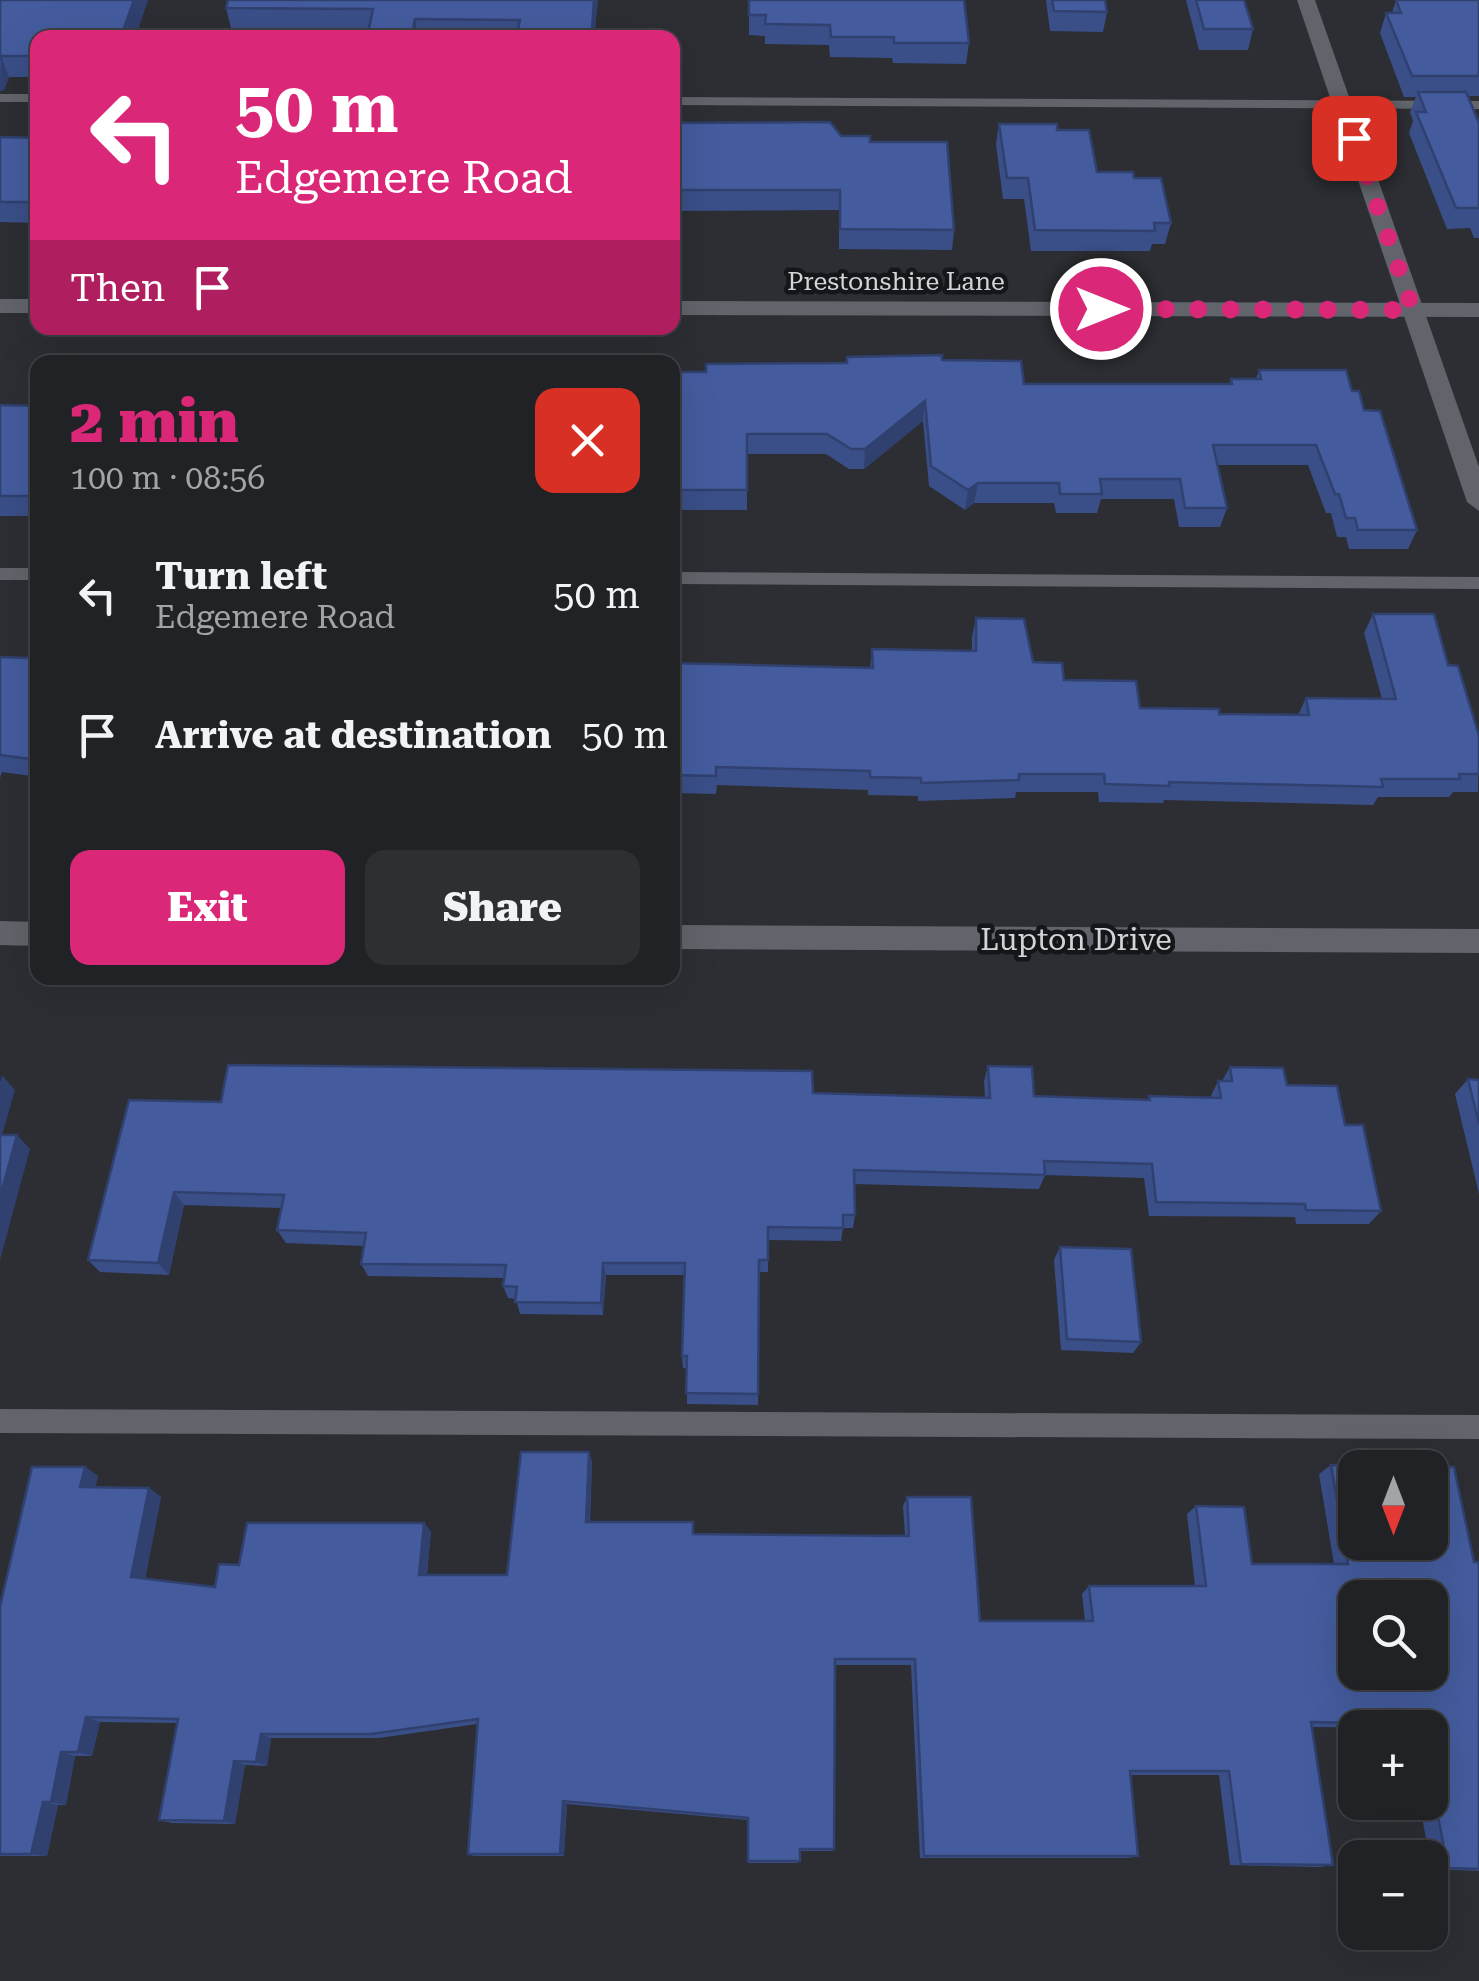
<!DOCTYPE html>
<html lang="en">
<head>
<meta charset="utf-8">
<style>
	body { margin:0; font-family:"Roboto Serif",serif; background:#2d2f32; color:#f1f3f6; height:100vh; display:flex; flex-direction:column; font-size:38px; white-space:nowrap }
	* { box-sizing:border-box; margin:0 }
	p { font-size:32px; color:#a2a4a7 }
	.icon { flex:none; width:55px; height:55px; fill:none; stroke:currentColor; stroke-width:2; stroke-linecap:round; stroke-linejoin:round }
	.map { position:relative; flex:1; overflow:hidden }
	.drawer { position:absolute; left:30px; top:355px; width:650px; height:630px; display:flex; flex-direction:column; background:#212226; border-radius:20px; box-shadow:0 10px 40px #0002,0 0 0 2px #3e3f43 }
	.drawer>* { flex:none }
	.top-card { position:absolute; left:30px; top:30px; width:650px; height:305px; border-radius:20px; box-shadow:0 10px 40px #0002,0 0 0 2px #3e3f43; background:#db2777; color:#fff; overflow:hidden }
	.needle { width:65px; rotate:180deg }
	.buttons { position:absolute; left:1338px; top:1450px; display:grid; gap:20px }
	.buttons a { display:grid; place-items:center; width:110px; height:110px; border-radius:20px; background:#212226; box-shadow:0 10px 40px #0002,0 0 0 2px #3e3f43; font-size:50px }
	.pin { position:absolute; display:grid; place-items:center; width:85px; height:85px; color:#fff; margin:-42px; border-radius:20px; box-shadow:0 5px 15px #0006 }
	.me { position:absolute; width:110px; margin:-55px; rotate:90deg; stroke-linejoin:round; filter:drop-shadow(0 0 8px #0008) }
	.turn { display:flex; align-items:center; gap:35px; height:210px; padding:0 40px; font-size:45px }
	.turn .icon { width:130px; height:130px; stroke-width:2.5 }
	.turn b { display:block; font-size:70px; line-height:85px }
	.then { display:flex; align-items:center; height:95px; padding:0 40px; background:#0003; gap:20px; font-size:38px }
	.round { display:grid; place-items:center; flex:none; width:105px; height:105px; border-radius:20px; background:#2d2f32 }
	.headline { display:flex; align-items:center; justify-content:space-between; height:170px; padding:0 40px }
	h1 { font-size:60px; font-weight:800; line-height:75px; color:#db2777 }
	.action { display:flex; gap:20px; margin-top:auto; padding:20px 40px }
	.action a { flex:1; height:115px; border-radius:20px; background:#db2777; color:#fff; font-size:40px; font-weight:800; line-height:115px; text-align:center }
	.action a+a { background:#2d2f32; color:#f1f3f6 }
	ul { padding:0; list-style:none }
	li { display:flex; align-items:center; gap:30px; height:140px; padding:0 40px }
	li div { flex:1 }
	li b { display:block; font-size:38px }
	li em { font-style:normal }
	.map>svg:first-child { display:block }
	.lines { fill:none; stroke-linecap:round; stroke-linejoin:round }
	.service { fill:#62646b; fill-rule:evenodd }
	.minor { fill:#62646b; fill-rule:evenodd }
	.tertiary { fill:#62646b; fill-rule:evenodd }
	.wall { fill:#3a4f88 }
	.shaded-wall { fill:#30406f }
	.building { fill:#445c9e; stroke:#30406f; stroke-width:2.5; fill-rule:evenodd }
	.route { stroke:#db2777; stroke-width:18; stroke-dasharray:0 32.4 }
	.labels { text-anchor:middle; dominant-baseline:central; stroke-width:9; stroke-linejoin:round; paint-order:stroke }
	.far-street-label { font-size:25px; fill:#d2d4d7; stroke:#151619 }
	.street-label { font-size:30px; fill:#d2d4d7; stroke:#151619 }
</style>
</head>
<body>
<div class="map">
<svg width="1479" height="1981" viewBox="0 0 1479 1981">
	<rect width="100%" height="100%" fill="#2c2e33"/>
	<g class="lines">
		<path class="service" d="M0,94H38V102H0Z
			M672,97L1479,101V109L672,105Z
			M0,568H38V580H0Z
			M672,572L1479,577V589L672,584Z
			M0,1409L1479,1415V1439L0,1433Z"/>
		<path class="minor" d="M0,299H38V313H0Z
			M672,301L1479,303V317L672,315Z
			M0,921L38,922V946L0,945Z
			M672,925L1479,929V953L672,949Z"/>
		<path class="tertiary" d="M1297,0H1315L1479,467V511L1467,502Z"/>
	</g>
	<path class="wall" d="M0,0H148L135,38H38V77H9L4,90L0,91Z
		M228,0H598L594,38H369L368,30L231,28L226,8Z
		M749,0L969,43L966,64L893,63L892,58L830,57L829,45L765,44V36L749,35Z
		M1046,0H1105L1107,12L1103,32L1050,31Z
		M1186,0H1244L1253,29L1248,50H1199Z
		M1396,0H1479V96H1468L1479,123V238H1474L1470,228L1447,229L1409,133L1413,121L1410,112L1416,97H1404L1380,33L1386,13H1392Z
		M672,123L841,136L870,142L954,230L952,250L839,249V210L672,211Z
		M999,124L1057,130L1097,172L1134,178L1171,223L1165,244H1152L1150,251H1031L1024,199H1003L996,144Z
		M0,137L38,138V223L0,222Z
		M942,360L1024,384H1229L1231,379H1256L1259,370L1352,391L1364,410L1417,530L1408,549H1349L1346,537H1337L1331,513H1326L1308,465H1217L1227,508L1220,527H1179L1174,499H1101L1097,513H1056L1054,503H974L965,510L929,486L923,421L864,469H849L826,454H747V510H672V372H706L847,363Z
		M0,405L38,406V516H0Z
		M1373,614L1448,665L1479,736L1478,792H1453L1449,797H1378L1373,805L1164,800L1163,803L1099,802L1098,792H1016L1015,798L918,801V796L868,795V790L717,785L716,794L672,793V663L870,668L872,649L972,651V637L976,618L1033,662L1064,680L1140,708L1219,714L1298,715L1306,698L1382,699L1364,633Z
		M38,639V777L2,772L0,778V657L28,658Z
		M988,1066L1034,1096L1148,1100L1149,1096L1210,1098L1218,1081H1222L1230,1067L1287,1085L1345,1125L1381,1211L1369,1224H1296L1295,1217L1149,1216L1144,1178L1045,1175L1039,1189L855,1184V1215L853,1228H843L841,1241L768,1240V1272H759L758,1405L687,1404V1368H683L682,1356L684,1275H606L603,1315L520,1314L516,1299L508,1298L503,1286L504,1278L368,1276L361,1264L364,1246L286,1243L277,1230L282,1208L184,1205L169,1275L100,1272L88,1260L221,1102L813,1093L985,1098L984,1081Z
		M1468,1079L1479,1080V1194L1455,1094Z
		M1060,1247L1141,1342L1133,1353L1061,1350L1054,1260Z
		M589,1452L592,1462L590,1522L694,1534L905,1536L903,1506L907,1497L980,1621H1085L1082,1594L1089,1586H1195L1187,1514L1196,1506L1252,1564H1334L1319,1474L1331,1465L1474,1562H1479V1871L1432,1869L1419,1802H1430V1728L1312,1727L1333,1865L1320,1867L1230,1865L1219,1775H1130L1138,1856L1129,1858H920L911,1665H835L834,1849L832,1851H800L798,1863H748V1820L567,1804L564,1856H474L468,1854L477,1724L379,1738H271L267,1766L245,1765L235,1824L172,1823L159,1820L177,1723L100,1722L92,1756H75L66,1805H58L47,1856H0V1607L85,1467L98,1476L95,1488H149L161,1497L145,1579L215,1587L239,1565L431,1531L427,1575H507Z"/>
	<path class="shaded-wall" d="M134,0H148L135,38H121Z
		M594,0H598L594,38H592Z
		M415,19L418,38H413L412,33Z
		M1,56L9,77L4,90L0,91Z
		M925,401L923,421L864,469L865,449Z
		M978,483L974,503L965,510L968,490Z
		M2,1075L15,1090L0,1142V1082Z
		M17,1135L30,1149L0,1260V1197Z
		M174,1192L184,1205L169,1275L158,1263Z
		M603,1263L606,1275L603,1315L601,1303Z
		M589,1452L592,1462L589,1530L586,1522Z
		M85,1467L98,1476L93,1496L80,1487Z
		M149,1488L161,1497L144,1585L131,1577Z
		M424,1523L431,1531L426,1582L419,1575Z
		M86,1717L100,1722L92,1756L78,1752Z
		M261,1734L271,1738L267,1766L256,1762Z
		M61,1752L75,1756L66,1805L51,1802Z
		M234,1761L245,1765L235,1824L224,1821Z
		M563,1801L567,1804L564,1856L560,1854Z
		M43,1802L58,1805L47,1856L31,1854Z"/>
	<path class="building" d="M0,0H134L121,36L38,38V56H1L0,59Z
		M228,0H594L592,30L518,29L520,20L415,19L412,33H368L373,9L226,8Z
		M749,0H964L969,43H894V37H831L830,25L765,24L766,15H749Z
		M1052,0H1105L1107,12L1054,11Z
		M1196,0H1244L1253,29H1204Z
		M1396,0H1479V76H1412L1386,13H1401Z
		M1418,92H1466L1479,123V208H1456L1416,112H1426Z
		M830,122L841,136H870V142H947L954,230L840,229V190H672V123Z
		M999,124H1057V130H1089L1097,172H1133L1134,178H1161L1171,223H1154L1155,231L1035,230L1028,178H1007Z
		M0,137L38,138V202H0Z
		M942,355V360L1021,361L1024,384H1232L1231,379H1261L1259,370H1346L1352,391H1359L1364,410L1380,411L1417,530H1358L1355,518H1346L1339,494H1335L1316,445H1213L1227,508H1185L1180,479H1100L1102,494H1060L1059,483H978L968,490L931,466L925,401L865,449H851L827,434H747V490H672V372H706V364L847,363V357Z
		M0,405L38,406V496H0Z
		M1373,614H1434L1448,665L1458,666L1479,736V774H1459L1460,779H1381L1383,787L1169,782L1170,786L1105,784L1104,774H1019V780L921,783V778L870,777V771L716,767V776L672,775V663L873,668L872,649L976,651V618L1024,619L1033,662L1062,663L1064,680L1136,681L1140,708L1219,709V714L1309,715L1306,698L1396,699Z
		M35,639H38V760L0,755V657L28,658Z
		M228,1065L812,1071L813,1093L990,1098L988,1066L1032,1067L1034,1096L1150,1100L1149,1096L1221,1098L1218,1081H1232L1230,1067L1283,1068L1287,1085L1337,1086L1345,1125H1363L1381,1211L1306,1210L1305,1204L1156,1202L1152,1164L1044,1161L1045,1175L854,1170L855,1215H843V1228L768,1227V1260H759L758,1394L686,1393L687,1356H682L685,1263H603L601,1303L515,1302L517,1287L503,1286L506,1265L361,1264L366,1233L277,1230L284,1195L174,1192L158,1263L88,1260L129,1100L221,1102Z
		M1468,1079L1479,1080V1124Z
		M0,1135H17L0,1197Z
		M1060,1247L1131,1249L1141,1342L1067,1339Z
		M521,1452H589L586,1522H693V1534L909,1536L907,1497H971L980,1621H1093L1089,1586H1206L1196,1506L1244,1507L1252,1564H1348L1331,1465L1454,1467L1474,1562H1479V1869L1448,1868L1430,1775V1728H1421L1420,1724L1311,1722L1333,1865L1241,1864L1229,1771H1130L1138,1856H924L915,1659H835L834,1849H800V1861H748V1818L563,1801L560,1854H468L478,1719L371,1734H261L256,1762L234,1761L224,1821L159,1820L178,1719L86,1717L78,1752H61L51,1802H43L31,1854H0V1607L32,1467H85L80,1487L149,1488L131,1577L215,1587L219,1564L239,1565L247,1523H424L419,1575H507ZM1355,1468H1430V1542H1355ZM1355,1598H1430V1672H1355Z"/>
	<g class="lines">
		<path class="route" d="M1101,309L1413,310L1354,138"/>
	</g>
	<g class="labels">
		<g class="far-street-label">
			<text x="896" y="281">Prestonshire Lane</text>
		</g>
		<g class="street-label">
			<text x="1076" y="939">Lupton Drive</text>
		</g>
	</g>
</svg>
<div class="buttons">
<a><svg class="needle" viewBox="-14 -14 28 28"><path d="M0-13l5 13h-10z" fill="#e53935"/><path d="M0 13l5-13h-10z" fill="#a2a4a7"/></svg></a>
<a><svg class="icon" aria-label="search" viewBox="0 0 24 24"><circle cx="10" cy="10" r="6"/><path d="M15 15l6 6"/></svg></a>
<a>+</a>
<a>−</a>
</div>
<div class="pin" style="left:1354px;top:138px;background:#d93025"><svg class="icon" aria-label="arrive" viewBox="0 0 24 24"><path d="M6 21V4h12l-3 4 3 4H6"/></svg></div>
<svg class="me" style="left:1101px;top:309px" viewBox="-20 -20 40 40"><circle r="17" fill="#db2777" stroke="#fff" stroke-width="3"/><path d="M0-11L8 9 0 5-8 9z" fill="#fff"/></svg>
<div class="top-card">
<div class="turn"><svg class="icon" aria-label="left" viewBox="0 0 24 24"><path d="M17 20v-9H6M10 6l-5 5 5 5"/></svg><div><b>50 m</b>Edgemere Road</div></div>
<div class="then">Then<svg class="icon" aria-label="arrive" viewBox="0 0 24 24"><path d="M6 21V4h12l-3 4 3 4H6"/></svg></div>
</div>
<section class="drawer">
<div class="headline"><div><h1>2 min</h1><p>100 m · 08:56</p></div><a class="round" style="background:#d93025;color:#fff"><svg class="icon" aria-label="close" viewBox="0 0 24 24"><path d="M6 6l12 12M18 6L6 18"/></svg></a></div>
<ul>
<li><svg class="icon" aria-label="left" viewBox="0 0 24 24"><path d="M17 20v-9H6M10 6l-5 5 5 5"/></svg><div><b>Turn left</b><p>Edgemere Road</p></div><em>50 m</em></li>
<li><svg class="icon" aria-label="arrive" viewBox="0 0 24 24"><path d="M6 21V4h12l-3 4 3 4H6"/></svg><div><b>Arrive at destination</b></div><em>50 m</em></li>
</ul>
<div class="action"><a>Exit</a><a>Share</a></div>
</section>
</div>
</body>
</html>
